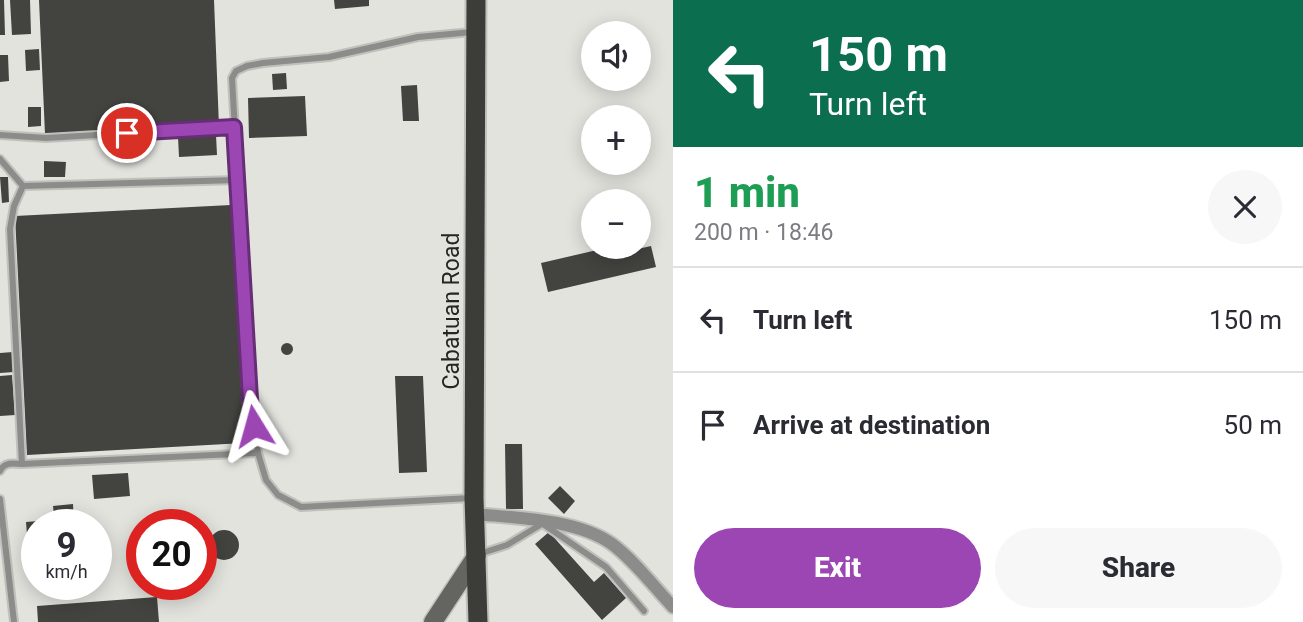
<!DOCTYPE html>
<html lang="en">
<head>
<meta charset="utf-8">
<style>
	body { margin:0; font-family:Roboto,sans-serif; background:#f7f7f7; color:#2b2b33; height:100vh; display:flex; flex-direction:column; font-size:26px; white-space:nowrap }
	* { box-sizing:border-box; margin:0 }
	p { font-size:23px; color:#7c7c81 }
	.icon { flex:none; width:38px; height:38px; fill:none; stroke:currentColor; stroke-width:2; stroke-linecap:round; stroke-linejoin:round }
	.map { position:relative; flex:1; overflow:hidden }
	.side { display:flex; flex-direction:column; background:#fff; width:630px }
	.side>* { flex:none }
	.top-card { background:#0b6e4f; color:#fff; overflow:hidden }
	.fabs { position:absolute; left:581px; top:21px; display:grid; gap:14px }
	.fabs a { display:grid; place-items:center; width:70px; height:70px; border-radius:50%; background:#fff; box-shadow:0 4px 18px #0003; font-size:35px }
	.speed { position:absolute; left:21px; top:509px; display:flex; gap:14px; font-size:35px; font-weight:700; text-align:center }
	.speed>* { display:grid; place-content:center; width:91px; height:91px; border-radius:50%; background:#fff; box-shadow:0 4px 18px #0003; line-height:1 }
	.speed small { font-size:18px; font-weight:400 }
	.speed .limit { border:10px solid #d22; background:#fff; color:#111 }
	.pin { position:absolute; display:grid; place-items:center; width:60px; height:60px; color:#fff; margin:-30px; border:4px solid #fff; border-radius:50%; box-shadow:0 2px 7px #0007 }
	.me { position:absolute; width:77px; margin:-38px; rotate:352deg; stroke-linejoin:round; filter:drop-shadow(0 0 5px #0008) }
	.turn { display:flex; align-items:center; gap:24px; height:147px; padding:0 21px; font-size:32px }
	.turn .icon { width:91px; height:91px; stroke-width:2.5 }
	.turn b { display:block; font-size:49px; line-height:60px }
	.round { display:grid; place-items:center; flex:none; width:74px; height:74px; border-radius:37px; background:#f7f7f7 }
	.overview { display:flex; align-items:center; justify-content:space-between; height:119px; padding:0 21px }
	h1 { font-size:42px; font-weight:800; line-height:52px; color:#1e9e55 }
	.button { display:flex; gap:14px; margin-top:auto; padding:14px 21px }
	.button a { flex:1; height:80px; border-radius:42px; background:#9c46b4; color:#fff; font-size:28px; font-weight:800; line-height:80px; text-align:center }
	.button a+a { background:#f7f7f7; color:#2b2b33 }
	ul { padding:0; list-style:none }
	li { display:flex; align-items:center; gap:21px; height:105px; padding:0 21px; border-top:2px solid #e1e1e2 }
	li div { flex:1 }
	li b { display:block; font-size:26px }
	li em { font-style:normal }
	main { display:flex; flex:1; min-height:0 }
	.map>svg:first-child { display:block }
	.building { fill:#43433f }
	.lines { fill:none; stroke-linecap:round; stroke-linejoin:round }
	.service-casing { stroke:#c0c1bc; stroke-width:10 }
	.minor-casing { stroke:#c0c1bc; stroke-width:16 }
	.secondary-casing { stroke:#c0c1bc; stroke-width:21 }
	.trunk-casing { stroke:#c0c1bc; stroke-width:23 }
	.service { stroke:#8c8d8a; stroke-width:6 }
	.minor { stroke:#8c8d8a; stroke-width:12 }
	.secondary { stroke:#646461; stroke-width:18 }
	.trunk { stroke:#3c3c38; stroke-width:19 }
	.route-casing { stroke:#652e75; stroke-width:18 }
	.route { stroke:#9c46b4; stroke-width:12 }
	.labels { text-anchor:middle; dominant-baseline:central; stroke-width:7; stroke-linejoin:round; paint-order:stroke }
	.street-label { font-size:23px; fill:#252523; stroke:#e2e3dd }
</style>
</head>
<body>
<main>
<div class="map">
<svg width="673" height="622" viewBox="0 0 673 622">
	<rect width="100%" height="100%" fill="#e2e3dd"/>
	<path class="building" d="M0,0H4L5,35H0Z
		M10,0H30L31,34L12,35Z
		M39,0H214L219,127L45,134Z
		M334,0H369V6L335,9Z
		M39,49L40,70L26,71L25,50Z
		M0,55H8L9,81L0,82Z
		M286,73L287,89L273,90L272,74Z
		M417,85L419,121H403L401,86Z
		M305,96L307,136L249,138L248,98Z
		M28,107H41V126L28,127Z
		M216,135L217,155L179,157L178,137Z
		M44,161L66,162L65,177H44Z
		M0,177H8L9,202L2,203Z
		M231,205L244,443L27,455L15,216Z
		M651,246L656,267L548,292L541,263L610,247H619L620,253Z
		M281 349a6 6 0 1 1 12 0a6 6 0 1 1-12 0Z
		M13,352L14,372L0,373V353Z
		M12,375L15,415L0,416V376Z
		M395,376H423L427,472L399,473Z
		M505,444H522L523,509H506Z
		M128,473L130,496L94,499L92,475Z
		M560,486L575,501L564,514L548,498Z
		M73,504L74,525H55L53,506Z
		M51,520L52,525H37V559L29,560L26,522Z
		M209 545a15 15 0 1 1 30 0a15 15 0 1 1-30 0Z
		M549,532L594,582L604,573L626,598L602,620L535,544Z
		M157,597L159,622H38L37,606Z"/>
	<g class="lines">
		<g class="service-casing">
			<path id="service" d="M0,135L46,138L234,127
				M0,159L23,186L238,180
				M23,186L14,206L10,229L22,464L258,453
				M0,471C4,462 13,463 22,464
				M471,498L301,507L278,495L266,480L258,453L250,399L232,78L236,71L247,66L263,63L329,57L418,37L472,32
				M0,499L14,622
				M543,524L606,567L644,611
				M479,554L507,545L545,522"/>
		</g>
		<g class="minor-casing">
			<path id="minor" d="M475,514C517,518 577,519 612,544C635,561 654,587 673,607"/>
		</g>
		<g class="secondary-casing">
			<path id="secondary" d="M433,622L477,555"/>
		</g>
		<g class="trunk-casing">
			<path id="trunk" d="M476,0L474,498L478,622"/>
		</g>
		<use href="#service" class="service"/>
		<use href="#minor" class="minor"/>
		<use href="#secondary" class="secondary"/>
		<use href="#trunk" class="trunk"/>
	</g>
	<g class="lines">
		<g class="route-casing">
			<path id="route" d="M127,133L234,127L250,399L254,426"/>
		</g>
		<use href="#route" class="route"/>
	</g>
	<g class="labels">
		<g class="street-label">
			<text transform="translate(451 311) rotate(-90)">Cabatuan Road</text>
		</g>
	</g>
</svg>
<div class="fabs">
<a><svg class="icon" aria-label="sound" viewBox="0 0 24 24"><path d="M4 9h4l5-4v14l-5-4H4zM17 9q2 3 0 6"/></svg></a>
<a>+</a>
<a>−</a>
</div>
<div class="speed"><div>9<small>km/h</small></div><div class="limit">20</div></div>
<div class="pin" style="left:127px;top:133px;background:#d93025"><svg class="icon" aria-label="arrive" viewBox="0 0 24 24"><path d="M6 21V4h12l-3 4 3 4H6"/></svg></div>
<svg class="me" style="left:254px;top:426px" viewBox="-20 -20 40 40"><path d="M0-17L14 15 0 8-14 15z" fill="#9c46b4" stroke="#fff" stroke-width="4"/></svg>
</div>
<section class="side">
<div class="top-card">
<div class="turn"><svg class="icon" aria-label="left" viewBox="0 0 24 24"><path d="M17 20v-9H6M10 6l-5 5 5 5"/></svg><div><b>150 m</b>Turn left</div></div>
</div>
<div class="overview"><div><h1>1 min</h1><p>200 m · 18:46</p></div><a class="round"><svg class="icon" aria-label="close" viewBox="0 0 24 24"><path d="M6 6l12 12M18 6L6 18"/></svg></a></div>
<ul>
<li><svg class="icon" aria-label="left" viewBox="0 0 24 24"><path d="M17 20v-9H6M10 6l-5 5 5 5"/></svg><div><b>Turn left</b></div><em>150 m</em></li>
<li><svg class="icon" aria-label="arrive" viewBox="0 0 24 24"><path d="M6 21V4h12l-3 4 3 4H6"/></svg><div><b>Arrive at destination</b></div><em>50 m</em></li>
</ul>
<div class="button"><a>Exit</a><a>Share</a></div>
</section>
</main>
</body>
</html>
